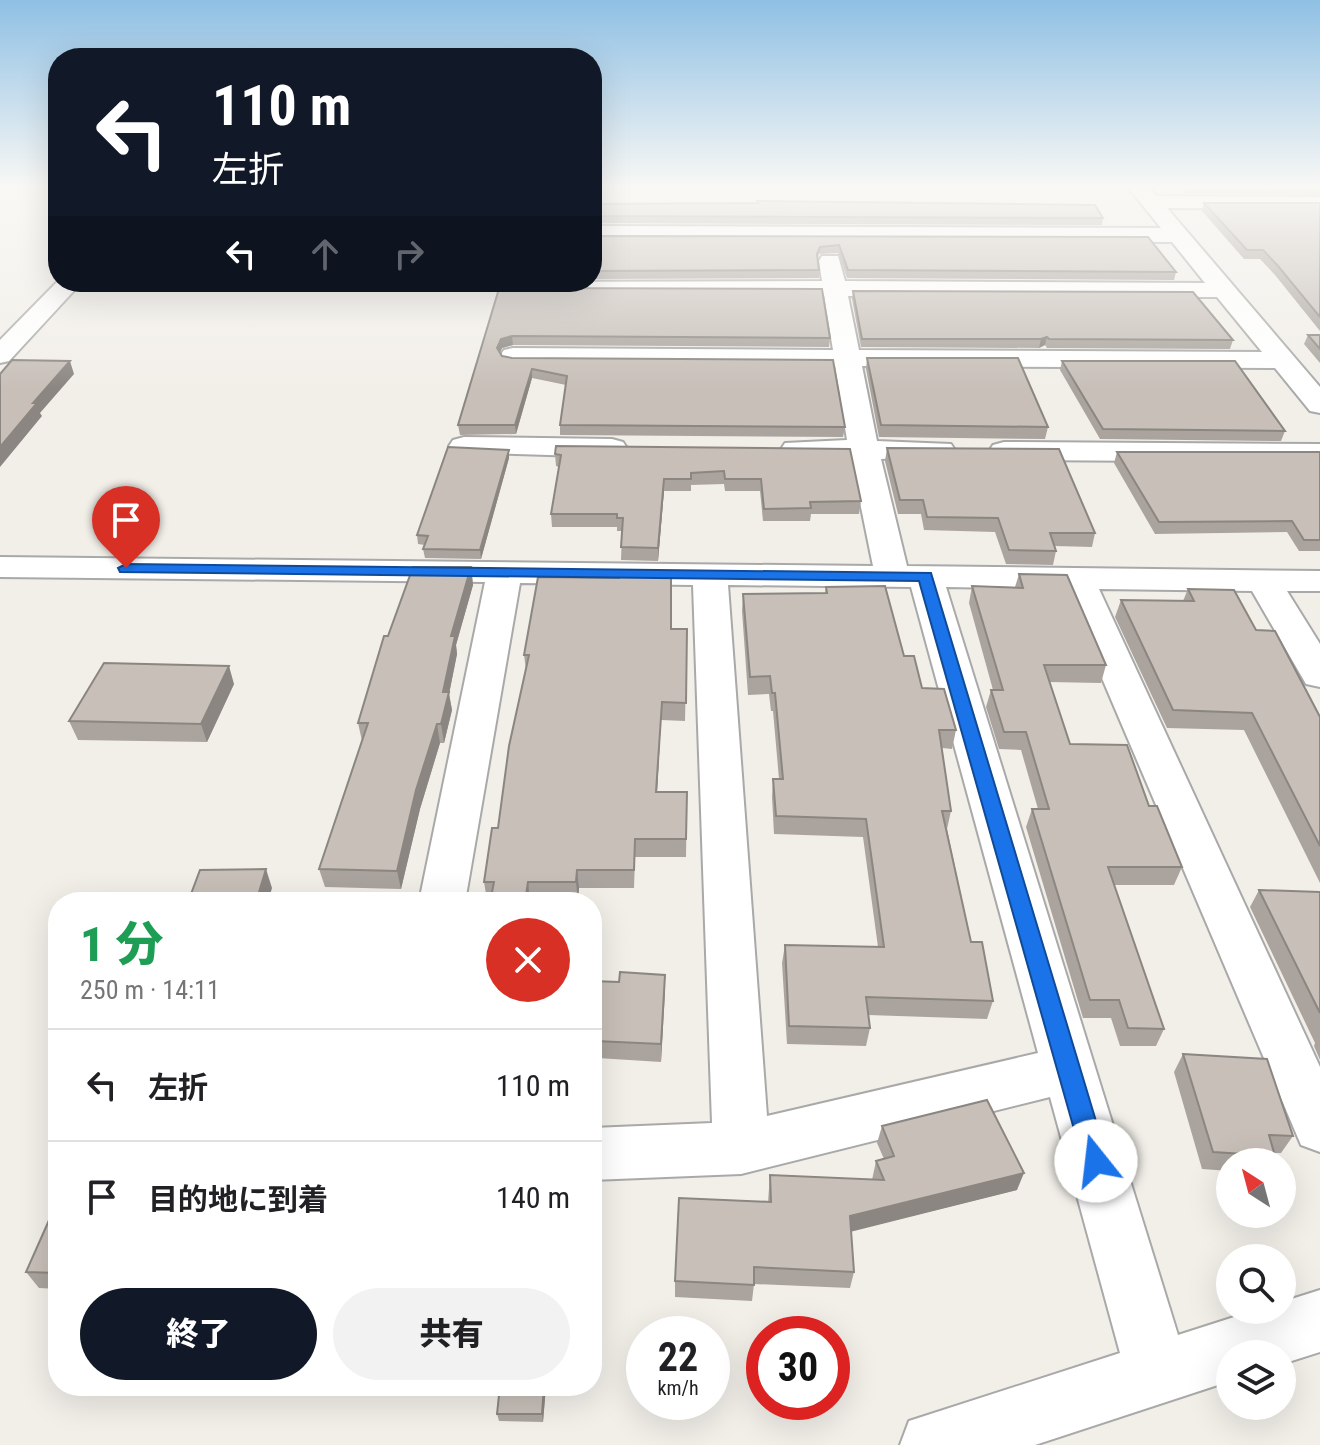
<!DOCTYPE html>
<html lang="ja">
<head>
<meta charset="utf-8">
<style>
	body { margin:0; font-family:"Roboto Condensed","Noto Sans JP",sans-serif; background:#f2f2f2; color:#202124; height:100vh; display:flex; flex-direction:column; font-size:30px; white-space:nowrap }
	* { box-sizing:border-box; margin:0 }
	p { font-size:26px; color:#757577 }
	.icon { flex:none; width:44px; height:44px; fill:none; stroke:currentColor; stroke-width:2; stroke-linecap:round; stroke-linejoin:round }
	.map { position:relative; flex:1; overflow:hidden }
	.side { position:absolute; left:48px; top:892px; width:554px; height:504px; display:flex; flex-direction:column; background:#fff; border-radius:32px; box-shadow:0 8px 32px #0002 }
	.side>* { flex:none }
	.guide { position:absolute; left:48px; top:48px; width:554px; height:244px; border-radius:32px; box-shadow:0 8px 32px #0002; background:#111827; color:#fff; overflow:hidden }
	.needle { width:52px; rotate:324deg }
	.buttons { position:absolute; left:1216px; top:1148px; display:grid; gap:16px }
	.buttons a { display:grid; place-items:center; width:80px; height:80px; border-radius:50%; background:#fff; box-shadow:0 8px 32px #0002; font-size:40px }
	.speed { position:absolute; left:626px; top:1316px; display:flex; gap:16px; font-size:40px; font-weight:700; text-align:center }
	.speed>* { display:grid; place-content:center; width:104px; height:104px; border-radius:50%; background:#fff; box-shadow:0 8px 32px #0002; line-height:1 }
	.speed small { font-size:20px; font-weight:400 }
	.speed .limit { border:12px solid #d22; background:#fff; color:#111 }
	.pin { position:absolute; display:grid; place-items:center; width:68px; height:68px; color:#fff; margin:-82px -34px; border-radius:50% 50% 50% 0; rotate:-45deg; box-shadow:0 0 8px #0007 }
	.pin .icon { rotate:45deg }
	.me { position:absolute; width:88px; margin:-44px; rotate:344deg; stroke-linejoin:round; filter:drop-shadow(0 0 6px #0008) }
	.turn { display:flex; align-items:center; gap:28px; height:168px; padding:0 32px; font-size:36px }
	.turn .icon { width:104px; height:104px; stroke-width:2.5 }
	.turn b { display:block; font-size:56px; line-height:68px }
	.lanes { display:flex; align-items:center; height:76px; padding:0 32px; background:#0003; justify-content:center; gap:40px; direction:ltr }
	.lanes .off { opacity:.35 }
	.round { display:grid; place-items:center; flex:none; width:84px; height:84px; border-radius:42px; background:#f2f2f2 }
	.overview { display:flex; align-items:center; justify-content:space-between; height:136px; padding:0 32px }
	h1 { font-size:48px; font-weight:800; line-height:60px; color:#1e9e55 }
	.action { display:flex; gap:16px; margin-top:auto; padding:16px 32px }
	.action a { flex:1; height:92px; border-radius:48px; background:#111827; color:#fff; font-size:32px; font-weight:800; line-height:92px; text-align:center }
	.action a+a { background:#f2f2f2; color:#202124 }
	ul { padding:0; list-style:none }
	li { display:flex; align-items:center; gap:24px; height:112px; padding:0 32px; border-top:2px solid #e0e0e0 }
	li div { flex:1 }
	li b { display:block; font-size:30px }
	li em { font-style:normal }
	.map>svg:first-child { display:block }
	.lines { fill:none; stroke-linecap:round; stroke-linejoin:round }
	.minor-casing { stroke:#a9a9a9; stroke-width:4 }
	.minor { fill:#fff; fill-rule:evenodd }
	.wall { fill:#aba49e }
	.shaded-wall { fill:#8b8681 }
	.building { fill:#c7bfb8; stroke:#8b8681; stroke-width:2 }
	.route { fill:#1a73e8; stroke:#114b97; stroke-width:2 }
</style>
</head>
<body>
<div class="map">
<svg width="1320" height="1445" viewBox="0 0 1320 1445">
	<rect width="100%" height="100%" fill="#f2efe9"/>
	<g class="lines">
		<g class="minor-casing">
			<path id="minor" d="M1127,186H1148L1156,196L1320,197V209L1167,208L1320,387V413L1310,411L1275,368L862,366L877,441L951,444L955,450L951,456L881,459L907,566L1320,571V591H1287L1320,644V687L1306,684L1252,591L1099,589L1320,1067V1152L1301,1145L1064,589L946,587L1178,1335L1256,1310H1282V1302L1320,1290V1352L1282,1364V1354H1230V1381L1035,1445H900L909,1421L1120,1353L1050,1097L741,1174L592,1180V1128L712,1123L693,585L520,583L465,902H419L485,582L0,577V557L873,566L851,458L785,455L781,449L785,443L847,440L835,366L513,364L504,362L500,356L504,350L513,348L833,350L824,295L521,294L513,292L509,287L513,282L822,281L819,261L822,256H838L845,281L1205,283L1172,242L592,240V226L1161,228ZM848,296L1217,297L1262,352L859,350ZM728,585L911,587L1038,1053L767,1116Z
				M58,281L82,282L9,361L0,363V340Z
				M464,437L612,439L623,442L627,448L623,454L612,457L453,452L449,446L453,440Z
				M1004,442L1320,444V462L1004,460L993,457L989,451L993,445Z"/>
		</g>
		<use href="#minor" class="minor"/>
	</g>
	<path class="wall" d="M1180,186H1320V195L1186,193Z
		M1204,203H1320V331L1275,275L1260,259H1244L1202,211Z
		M592,204L1103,218L1102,225L592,223Z
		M592,236L1148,237L1176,272L1174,280L847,278L838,253L819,254L817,259L819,270V278L592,279Z
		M520,288L830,338L829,347L513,345L502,348L500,352L502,356L845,427L843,437L560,435V425L566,385L532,378L516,434L460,435L458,425Z
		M853,291L1233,340L1230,349L1047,348L1045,345L1039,348L861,347L852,299Z
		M1308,335H1320V363L1304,344Z
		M867,358L1048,427L1045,439L879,437L866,369Z
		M1062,361L1285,431L1281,441L1100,439L1060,370Z
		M887,448L1095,533L1092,547L1055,546L1056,551L1053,565L1006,564L995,532L924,530L921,514H898L885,461Z
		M850,449L861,501L859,514H811L810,521H763L760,491H725L724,484L691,485V491H664L658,561L621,560L622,531H617V527H552L551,514L559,467L556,466L555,454Z
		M509,450V458L481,559L425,558L423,549L425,545L418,544L417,535Z
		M1117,452H1320V551H1299L1287,532L1155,534L1114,463Z
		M471,567L473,585L456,645L457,654L449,694L452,710L444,743H440L420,809L401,889L325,887L319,869L362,741L358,723L388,636Z
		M1019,574L1106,665L1101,683L1049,682L1070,744L1149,806L1182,867L1174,885H1114L1164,1029L1156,1046H1120L1111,1018H1083L1026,827L1032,809H1038L1021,750L999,749L986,707L991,690H993L969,603L972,586L1015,587Z
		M656,577L671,629H687L685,721L661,720L657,792H687L686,857H635L634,888H579L578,901L487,900L484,882L498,828L526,670L524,655L619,578Z
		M826,587L904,656L922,688L956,730L952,749L942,748L951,811L947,829L971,942L993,1001L987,1019L868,1015L870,1028L866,1046L787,1044L782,963L785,945L878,947L863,837L774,834L772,797L773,779H779L773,711H771L769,694L748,695L742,611L743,594L825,593Z
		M1188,589L1256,630L1320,717V883L1244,730L1167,728L1115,617L1121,600L1183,601Z
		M234,684L207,742L78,740L69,721Z
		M1259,890L1320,892V1060L1314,1046L1315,1043L1250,907Z
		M665,975L661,1062L597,1058L596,1073H592V981L619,982Z
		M1183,1054L1293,1136L1281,1153H1274L1275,1156L1271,1162H1230V1171L1202,1169L1174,1072Z
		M882,1126L1017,1190L851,1231L854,1272L850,1288L754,1284L752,1301L675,1297V1281L768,1202L770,1175L872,1180L876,1161L884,1159L877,1143Z
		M58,1200V1289L39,1288L26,1272Z
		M546,1386L543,1422L499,1421L497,1414Z"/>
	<path class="shaded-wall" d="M512,336L513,345L502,348L498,358L497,348L501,339Z
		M1047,337L1045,345L1039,348L1041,339Z
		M70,361L74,374L40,413L42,416L0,467V447L33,403Z
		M532,369V378L516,434L515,425Z
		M509,450V458L481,559L480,550Z
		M664,479V491L658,561V548Z
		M471,567L473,585L456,645L457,654L449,694L452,710L444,743L441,724L443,692L451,636Z
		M229,666L234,684L207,742L201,724Z
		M662,702L656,810V792Z
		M437,724L440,743L420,809L401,889L397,871L416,790Z
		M266,869L272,888L268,902H256Z
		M577,870L579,888L578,901L576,882Z
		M528,882L530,902H525Z
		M665,975V992L661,1062V1044Z
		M596,1041L597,1058L596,1073L595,1055Z
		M1024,1173L1017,1190L846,1233L850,1216Z
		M544,1386H546L543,1422L542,1414Z"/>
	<path class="building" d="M757,201L1095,205L1103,218L592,216V204L758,203Z
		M1204,203H1320V317L1278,266L1263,250H1247Z
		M592,236L1148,237L1176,272L848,270L839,245L820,247L817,254L819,270L592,271Z
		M501,282L520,288L822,289L830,338L512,336L501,339L497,348L502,356L512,358L833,360L845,427L560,425L567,376L532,369L515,425H458Z
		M853,291L1193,292L1233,340L1049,339L1047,337L1041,339H862Z
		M1308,335H1320V349Z
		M867,358H1018L1048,427L881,425Z
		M12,360L70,361L33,403H37L0,447V374Z
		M1062,361H1235L1285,431L1103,429Z
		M556,446L850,449L861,501L810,502L811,508L764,509L761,479H725L724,471L691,473V479H664L658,548L621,547L623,518H617V514H551L561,455L555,454Z
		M448,447L509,450L480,550L423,549L428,536L417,535Z
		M887,448L1059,449L1095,533H1050L1056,551L1009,550L998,518L927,517L923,500H900Z
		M1117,452H1320V540H1304L1292,521L1159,522Z
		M413,567H471L451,636H455L443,692H449L441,724H437L416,790L397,871L319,869L368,723H358L384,636H388Z
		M619,570H656L655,577H671V629H687L686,703L662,702L656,792H687L686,839H635L634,870H577L576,882H528L525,902H490L494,882H484L492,828H498L509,746L529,655H524L538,577L619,578Z
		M1019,574L1067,575L1106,665H1044L1070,744L1127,745L1149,806H1157L1182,867H1108L1164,1029L1128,1028L1119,1000H1090L1032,809H1049L1026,732H1004L991,690H1003L972,586L1023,588Z
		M885,586L904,656H914L922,688L944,689L956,730H939L951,811H942L971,942H982L993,1001L866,997L870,1028L789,1026L785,945L884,947L866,819L776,816L773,779H783L775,693H772L770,676L750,677L743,594L827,593L826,587Z
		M1188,589L1234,590L1256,630L1275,631L1320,717V846L1252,713L1173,710L1121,600L1194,601Z
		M104,663L229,666L201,724L69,721Z
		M266,869L256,902H188L200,870Z
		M1259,890L1320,892V1013Z
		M620,972L665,975L661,1044L596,1041L595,1055H592V981L619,982Z
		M1183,1054L1267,1059L1293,1136L1269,1135L1275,1156L1213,1152Z
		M987,1100L1024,1173L850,1216L854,1272L754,1267V1285L675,1281L679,1198L771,1202L770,1175L884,1180L876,1161L894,1156L882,1126Z
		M58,1200V1273L26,1272Z
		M500,1386H544L542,1414H497Z"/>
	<linearGradient id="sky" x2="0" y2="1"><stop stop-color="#8fc0e4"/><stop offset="0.48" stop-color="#f9f8f5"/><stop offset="1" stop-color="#f9f8f5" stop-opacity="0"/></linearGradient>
	<rect width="1320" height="389" fill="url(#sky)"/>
	<path class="route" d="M126,564L931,573L1108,1161L1105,1170L1096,1173L1087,1170L1083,1161L919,581L120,572L118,568Z"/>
</svg>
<div class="buttons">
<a><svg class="needle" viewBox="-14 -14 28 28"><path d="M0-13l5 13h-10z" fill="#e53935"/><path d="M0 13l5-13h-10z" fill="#757577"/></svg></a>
<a><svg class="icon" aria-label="search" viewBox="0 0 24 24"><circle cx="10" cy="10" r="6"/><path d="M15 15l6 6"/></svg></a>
<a><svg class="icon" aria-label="layers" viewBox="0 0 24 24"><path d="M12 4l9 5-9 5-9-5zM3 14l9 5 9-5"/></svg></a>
</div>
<div class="speed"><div>22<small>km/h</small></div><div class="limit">30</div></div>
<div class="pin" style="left:126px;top:568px;background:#d93025"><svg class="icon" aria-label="arrive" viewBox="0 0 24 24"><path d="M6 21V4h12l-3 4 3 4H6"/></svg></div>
<svg class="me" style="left:1096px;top:1161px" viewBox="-20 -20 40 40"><circle r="19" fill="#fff"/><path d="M0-13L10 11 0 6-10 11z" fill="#1a73e8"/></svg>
<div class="guide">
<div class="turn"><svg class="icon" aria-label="left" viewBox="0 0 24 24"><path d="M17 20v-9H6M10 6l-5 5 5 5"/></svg><div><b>110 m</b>左折</div></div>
<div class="lanes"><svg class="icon" aria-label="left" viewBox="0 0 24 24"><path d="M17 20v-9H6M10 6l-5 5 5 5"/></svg><svg class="icon off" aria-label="ahead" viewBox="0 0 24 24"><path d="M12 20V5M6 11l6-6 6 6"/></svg><svg class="icon off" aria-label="right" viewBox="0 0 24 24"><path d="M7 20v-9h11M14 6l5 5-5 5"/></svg></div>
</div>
<section class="side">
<div class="overview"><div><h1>1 分</h1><p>250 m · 14:11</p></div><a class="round" style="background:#d93025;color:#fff"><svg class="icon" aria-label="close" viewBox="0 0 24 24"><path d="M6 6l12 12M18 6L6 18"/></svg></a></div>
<ul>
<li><svg class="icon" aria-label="left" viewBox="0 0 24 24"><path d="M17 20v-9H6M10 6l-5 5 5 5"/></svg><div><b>左折</b></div><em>110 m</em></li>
<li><svg class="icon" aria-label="arrive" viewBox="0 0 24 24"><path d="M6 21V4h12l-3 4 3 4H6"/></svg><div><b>目的地に到着</b></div><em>140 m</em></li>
</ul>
<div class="action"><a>終了</a><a>共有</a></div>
</section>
</div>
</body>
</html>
